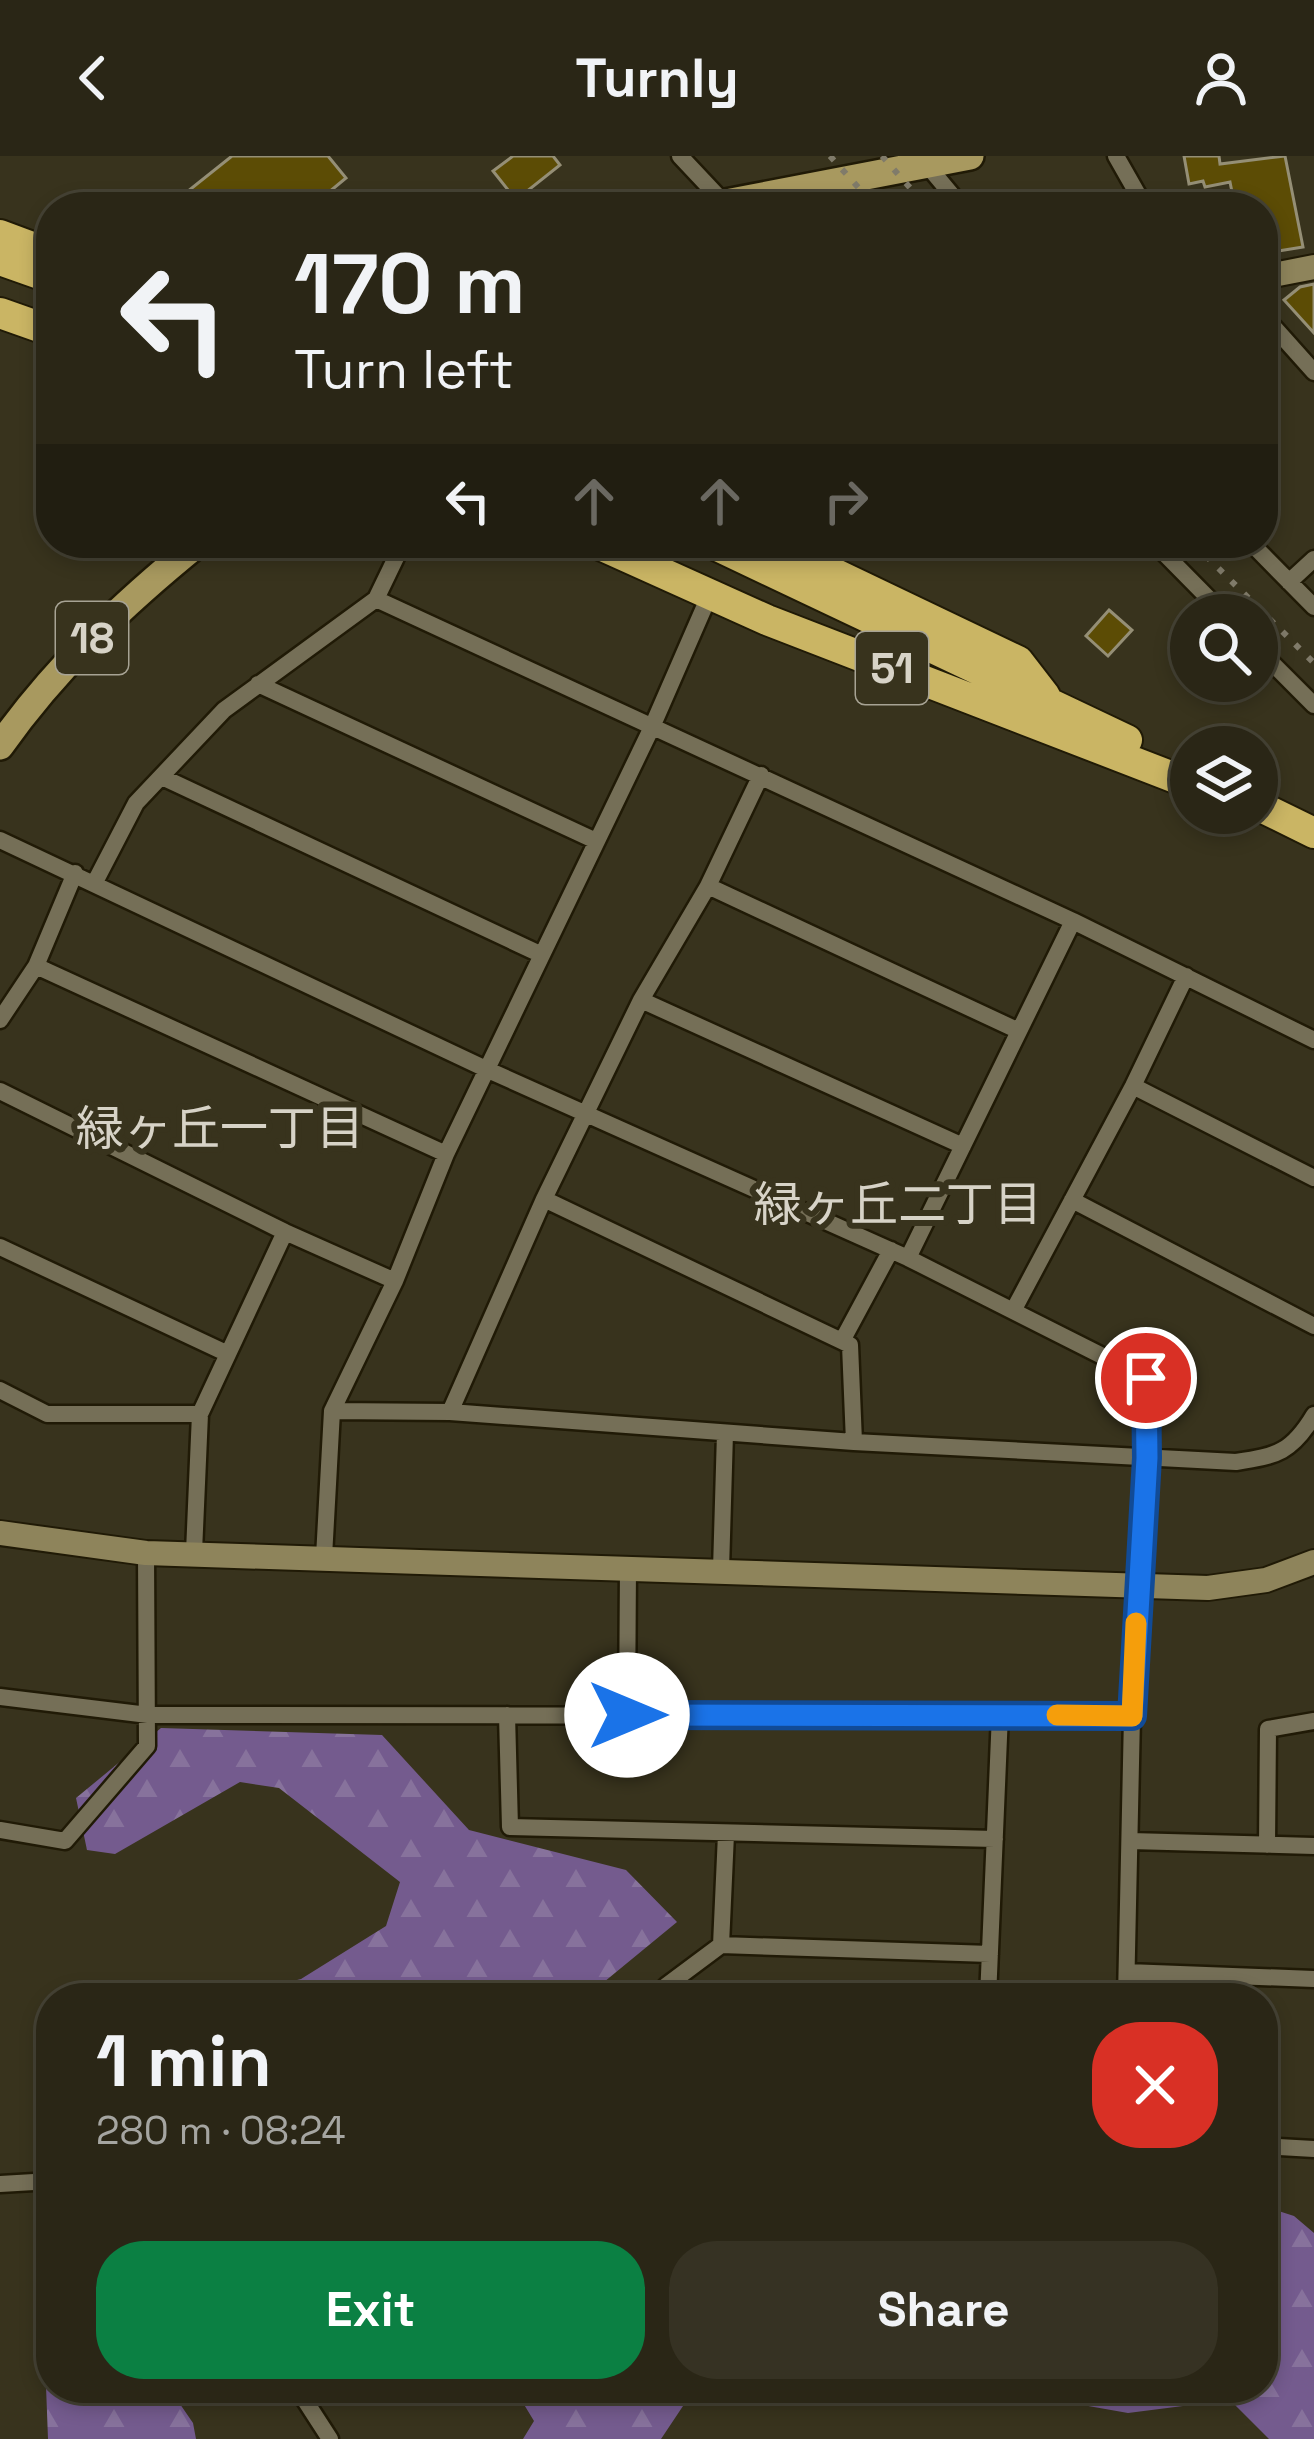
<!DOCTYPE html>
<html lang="en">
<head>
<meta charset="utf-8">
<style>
	body { margin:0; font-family:"Space Grotesk","Noto Sans JP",sans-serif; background:#363223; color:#f1f3f6; height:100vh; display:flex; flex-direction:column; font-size:45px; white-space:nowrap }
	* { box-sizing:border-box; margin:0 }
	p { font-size:39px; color:#a5a5a1 }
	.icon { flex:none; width:66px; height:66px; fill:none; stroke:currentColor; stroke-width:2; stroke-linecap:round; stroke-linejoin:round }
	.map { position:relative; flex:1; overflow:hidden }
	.drawer { position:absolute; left:36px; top:1827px; width:1242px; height:420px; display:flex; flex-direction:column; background:#2a2616; border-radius:48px; box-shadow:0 6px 18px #0003,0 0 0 3px #464335 }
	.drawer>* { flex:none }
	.hud { position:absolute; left:36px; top:36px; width:1242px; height:366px; border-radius:48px; box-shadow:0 6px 18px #0003,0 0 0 3px #464335; background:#2a2616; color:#f1f3f6; overflow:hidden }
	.tools { position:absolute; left:1170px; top:438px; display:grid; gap:24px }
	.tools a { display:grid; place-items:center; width:108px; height:108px; border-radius:50%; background:#2a2616; box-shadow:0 6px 18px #0003,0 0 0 3px #464335; font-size:60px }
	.pin { position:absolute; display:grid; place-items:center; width:102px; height:102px; color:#fff; margin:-51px; border:6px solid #fff; border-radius:50%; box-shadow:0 3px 12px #0007 }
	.me { position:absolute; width:132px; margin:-66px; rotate:90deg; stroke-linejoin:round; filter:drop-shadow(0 0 9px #0008) }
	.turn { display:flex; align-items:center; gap:42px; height:252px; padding:0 60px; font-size:54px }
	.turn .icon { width:156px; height:156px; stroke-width:2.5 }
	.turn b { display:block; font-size:84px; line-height:102px }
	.lanes { display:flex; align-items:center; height:114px; padding:0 60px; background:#0003; justify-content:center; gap:60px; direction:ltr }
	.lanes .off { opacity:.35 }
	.round { display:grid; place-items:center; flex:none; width:126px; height:126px; border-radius:48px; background:#363223 }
	.head { display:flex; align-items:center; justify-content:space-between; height:204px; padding:0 60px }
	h1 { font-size:72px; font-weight:700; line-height:90px }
	.cta { display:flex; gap:24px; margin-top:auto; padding:24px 60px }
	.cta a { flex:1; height:138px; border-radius:48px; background:#0b8043; color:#fff; font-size:48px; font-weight:700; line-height:138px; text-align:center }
	.cta a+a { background:#363223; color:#f1f3f6 }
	header { display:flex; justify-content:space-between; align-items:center; height:156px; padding:0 60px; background:#2a2616; font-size:54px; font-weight:700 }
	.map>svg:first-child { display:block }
	.forest { fill:url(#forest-firs) }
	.building { fill:#5c4c05; stroke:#958f76; stroke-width:3 }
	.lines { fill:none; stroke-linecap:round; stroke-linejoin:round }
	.street-casing { stroke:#201a06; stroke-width:21 }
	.secondary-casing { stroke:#201a06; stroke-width:28 }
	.primary-casing { stroke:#201a06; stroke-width:32 }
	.highway-casing { stroke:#201a06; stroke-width:34 }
	.street { stroke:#756f57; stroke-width:16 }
	.secondary { stroke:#8e845b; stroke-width:24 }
	.primary { stroke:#a8995f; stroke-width:27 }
	.highway { stroke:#cab564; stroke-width:30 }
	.rail { stroke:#807b6a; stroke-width:6; stroke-dasharray:6 12; stroke-linecap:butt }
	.route-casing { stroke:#114b97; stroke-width:30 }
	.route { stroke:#1a73e8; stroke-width:21 }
	.slow { stroke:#f59e0b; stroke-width:21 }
	.labels { text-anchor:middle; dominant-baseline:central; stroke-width:12; stroke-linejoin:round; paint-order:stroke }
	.shield { fill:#38331d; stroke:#a7a394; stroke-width:3 }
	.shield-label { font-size:42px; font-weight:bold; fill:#d7d3c7 }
	.neighbourhood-label { font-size:48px; fill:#d7d3c7; stroke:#38331d }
</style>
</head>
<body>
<header><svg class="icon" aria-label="back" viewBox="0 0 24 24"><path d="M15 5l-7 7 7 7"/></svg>Turnly<svg class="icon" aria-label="person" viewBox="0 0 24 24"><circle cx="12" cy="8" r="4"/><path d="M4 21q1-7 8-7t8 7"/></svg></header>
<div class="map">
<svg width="1314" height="2283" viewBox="0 0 1314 2283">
	<defs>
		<pattern id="forest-firs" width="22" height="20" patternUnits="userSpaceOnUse" patternTransform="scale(3)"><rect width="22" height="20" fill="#745b8e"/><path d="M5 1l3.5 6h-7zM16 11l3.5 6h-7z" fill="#87729c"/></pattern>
	</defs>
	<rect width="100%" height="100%" fill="#38331d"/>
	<path class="forest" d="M161,1572L382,1579L469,1674L626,1714L677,1766L604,1826L605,1842H227L301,1823L386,1770L400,1726L279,1632L240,1626L115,1698L87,1694L76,1642Z
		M1263,2050L1294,2060L1314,2077V2283H1269L1230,2244L1128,2257L987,2232H1263Z
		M44,2177H51V2232H169L193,2267L196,2283H48Z
		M514,2232H695L661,2283H523L534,2265Z"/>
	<path class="building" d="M232,0H328L346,22L311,51H168Z
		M513,0H553L560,9L516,44L493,15Z
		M1184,0H1219L1220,8L1285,0L1303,91L1272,96L1270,85L1263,86V51H1235L1230,26L1205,31L1203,25L1189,28Z
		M1314,128V177L1284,144L1300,131Z
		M1109,454L1132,474L1108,500L1086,480Z"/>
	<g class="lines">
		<g class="street-casing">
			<path id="street" d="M680,0L727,50
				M1116,0L1145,51
				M927,9L962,51
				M1263,159L1314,216
				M403,387L376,443L1073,765L1314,884
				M1154,387L1225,459
				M1251,387L1314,451
				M1289,426L1314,403
				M1257,492L1314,549
				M258,528L596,685
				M162,621L542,799
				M0,684L488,914L908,1102L1146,1222L1147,1302L1132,1560L1126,1842
				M95,726L136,647L224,554L376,443
				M708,730L1019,875
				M36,810L446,998
				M641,844L963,990
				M0,864L36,810L75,717
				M1133,930L1314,1022
				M0,935L285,1076L395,1125
				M544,1043L850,1189L854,1286
				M1072,1044L1314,1170
				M0,1091L226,1197
				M908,1102L1073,765
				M1013,1155L1133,930L1186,820
				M842,1185L891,1094
				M0,1234L47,1258H200
				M332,1255L450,1256L854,1286L1236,1306C1277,1300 1292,1296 1314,1259
				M450,1256L544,1043L641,844L708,730L761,619
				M194,1396L200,1258L285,1076
				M324,1401L332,1255L395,1125L446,998L652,571L710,438
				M721,1414L725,1277
				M0,1541L148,1559L1132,1560
				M507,1559L510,1671L995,1683
				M627,1559L628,1411
				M0,1674L65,1685L147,1590L146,1397
				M1130,1685L1314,1690
				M1267,1689L1268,1573L1314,1565
				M721,1789L990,1798
				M1127,1816L1314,1823
				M662,1842L666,1830L721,1789L726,1678
				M988,1842L1000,1558
				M1263,1990L1314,1993
				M0,2028L51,2025
				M297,2232L330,2283"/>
		</g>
		<g class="secondary-casing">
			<path id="secondary" d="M1263,121L1314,111
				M0,1377L146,1397L1208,1432L1266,1424L1314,1406"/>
		</g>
		<g class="primary-casing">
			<path id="primary" d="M705,51L970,0
				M0,590C55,512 124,447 198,387"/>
		</g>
		<g class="highway-casing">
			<path id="highway" d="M0,79L51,98
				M0,104L51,122
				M0,157L51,175
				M596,387L767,464L1191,628
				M711,387L1127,584
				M771,387L1018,505L1045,540
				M1257,649L1314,677"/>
		</g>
		<use href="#street" class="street"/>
		<use href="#secondary" class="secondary"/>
		<use href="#primary" class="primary"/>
		<use href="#highway" class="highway"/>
		<path class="rail" d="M830,0L876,51
			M882,0L927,51
			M1193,387L1314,507"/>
	</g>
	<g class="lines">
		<g class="route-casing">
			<path id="route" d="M627,1559L1132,1560L1147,1302L1146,1222"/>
		</g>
		<use href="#route" class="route"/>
		<path class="slow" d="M1057,1559L1132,1560L1136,1467"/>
	</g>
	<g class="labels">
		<g class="shield">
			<rect x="56" y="446" width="72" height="72" rx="9"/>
			<rect x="856" y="476" width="72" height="72" rx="9"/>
		</g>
		<g class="shield-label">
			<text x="92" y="482">18</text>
			<text x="892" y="512">51</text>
		</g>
		<g class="neighbourhood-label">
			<text x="220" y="972">緑ヶ丘一丁目</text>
			<text x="898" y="1048">緑ヶ丘二丁目</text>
		</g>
	</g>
</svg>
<div class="tools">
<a><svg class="icon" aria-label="search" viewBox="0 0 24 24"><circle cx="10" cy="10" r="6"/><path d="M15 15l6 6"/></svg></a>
<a><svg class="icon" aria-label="layers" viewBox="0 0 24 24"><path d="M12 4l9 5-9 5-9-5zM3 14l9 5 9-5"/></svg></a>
</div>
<div class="pin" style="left:1146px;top:1222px;background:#d93025"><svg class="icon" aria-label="arrive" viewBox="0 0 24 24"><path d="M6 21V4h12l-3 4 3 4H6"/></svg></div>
<svg class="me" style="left:627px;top:1559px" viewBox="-20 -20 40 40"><circle r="19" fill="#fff"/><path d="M0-13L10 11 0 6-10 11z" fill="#1a73e8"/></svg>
<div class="hud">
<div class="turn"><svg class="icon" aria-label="left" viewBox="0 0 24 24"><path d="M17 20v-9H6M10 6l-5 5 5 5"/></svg><div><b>170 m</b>Turn left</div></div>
<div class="lanes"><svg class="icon" aria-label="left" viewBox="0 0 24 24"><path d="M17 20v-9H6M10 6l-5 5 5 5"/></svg><svg class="icon off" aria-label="ahead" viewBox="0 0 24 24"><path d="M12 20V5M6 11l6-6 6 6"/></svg><svg class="icon off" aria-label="ahead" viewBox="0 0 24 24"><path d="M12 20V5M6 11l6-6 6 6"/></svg><svg class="icon off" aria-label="right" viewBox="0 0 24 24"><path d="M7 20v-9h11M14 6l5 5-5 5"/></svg></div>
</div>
<section class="drawer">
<div class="head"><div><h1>1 min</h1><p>280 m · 08:24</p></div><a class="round" style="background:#d93025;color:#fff"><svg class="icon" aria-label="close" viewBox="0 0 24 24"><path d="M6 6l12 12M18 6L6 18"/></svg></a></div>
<div class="cta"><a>Exit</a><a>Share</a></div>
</section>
</div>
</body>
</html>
